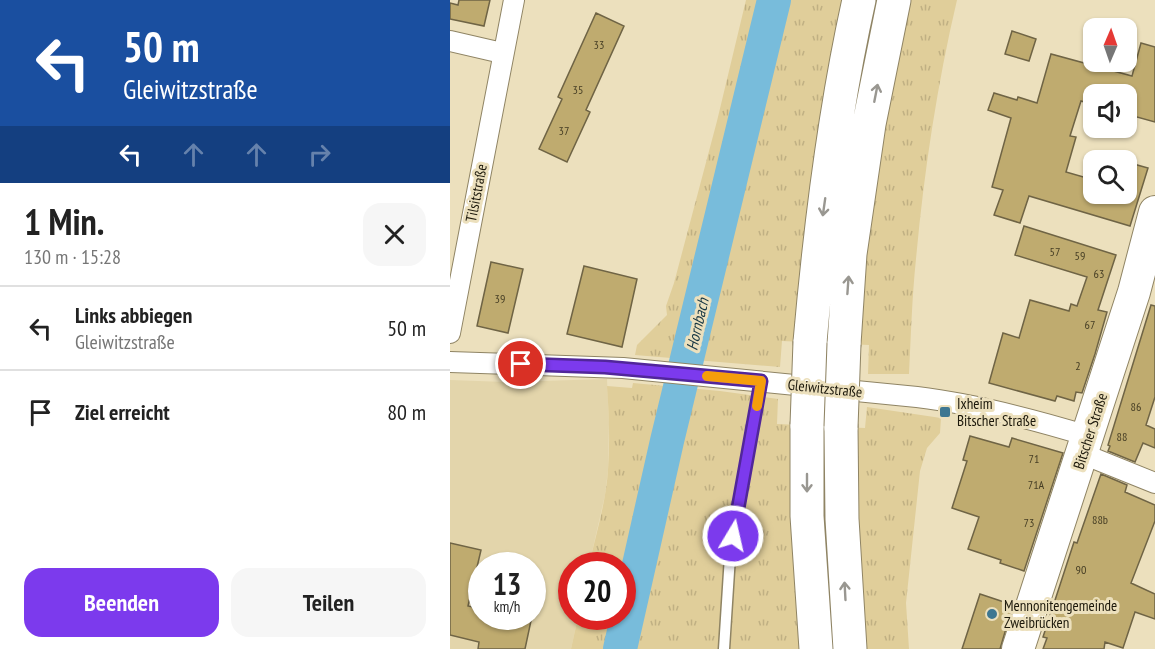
<!DOCTYPE html>
<html lang="de">
<head>
<meta charset="utf-8">
<style>
	body { margin:0; font-family:"PT Sans Narrow",sans-serif; background:#f6f6f6; color:#222; height:100vh; display:flex; flex-direction:column; font-size:22px; white-space:nowrap }
	* { box-sizing:border-box; margin:0 }
	p { font-size:20px; color:#767676 }
	.icon { flex:none; width:33px; height:33px; fill:none; stroke:currentColor; stroke-width:2; stroke-linecap:round; stroke-linejoin:round }
	.map { position:relative; flex:1; overflow:hidden }
	.drawer { display:flex; flex-direction:column; background:#fff; width:450px }
	.drawer>* { flex:none }
	.banner { background:#1a4fa0; color:#fff; overflow:hidden }
	.needle { width:39px; rotate:2deg }
	.buttons { position:absolute; left:633px; top:18px; display:grid; gap:12px }
	.buttons a { display:grid; place-items:center; width:54px; height:54px; border-radius:12px; background:#fff; box-shadow:0 2px 4px #0004; font-size:30px }
	.speed { position:absolute; left:18px; top:552px; display:flex; gap:12px; font-size:30px; font-weight:700; text-align:center }
	.speed>* { display:grid; place-content:center; width:78px; height:78px; border-radius:50%; background:#fff; box-shadow:0 2px 4px #0004; line-height:1 }
	.speed small { font-size:15px; font-weight:400 }
	.speed .limit { border:9px solid #d22; background:#fff; color:#111 }
	.pin { position:absolute; display:grid; place-items:center; width:51px; height:51px; color:#fff; margin:-26px; border:3px solid #fff; border-radius:50%; box-shadow:0 2px 6px #0007 }
	.me { position:absolute; width:66px; margin:-33px; rotate:9deg; stroke-linejoin:round; filter:drop-shadow(0 0 4px #0008) }
	.turn { display:flex; align-items:center; gap:21px; height:126px; padding:0 24px; font-size:27px }
	.turn .icon { width:78px; height:78px; stroke-width:2.5 }
	.turn b { display:block; font-size:42px; line-height:51px }
	.lanes { display:flex; align-items:center; height:57px; padding:0 24px; background:#0003; justify-content:center; gap:30px; direction:ltr }
	.lanes .off { opacity:.35 }
	.round { display:grid; place-items:center; flex:none; width:63px; height:63px; border-radius:18px; background:#f6f6f6 }
	.headline { display:flex; align-items:center; justify-content:space-between; height:102px; padding:0 24px }
	h1 { font-size:36px; font-weight:600; line-height:45px }
	.button { display:flex; gap:12px; margin-top:auto; padding:12px 24px }
	.button a { flex:1; height:69px; border-radius:18px; background:#7c3aed; color:#fff; font-size:24px; font-weight:600; line-height:69px; text-align:center }
	.button a+a { background:#f6f6f6; color:#222 }
	ul { padding:0; list-style:none }
	li { display:flex; align-items:center; gap:18px; height:84px; padding:0 24px; border-top:2px solid #e0e0e0 }
	li div { flex:1 }
	li b { display:block; font-size:22px }
	li em { font-style:normal }
	main { display:flex; flex:1; min-height:0 }
	.map>svg:first-child { display:block }
	.built { fill:#e3d5ab; fill-rule:evenodd }
	.grass { fill:url(#grass-tufts) }
	.lines { fill:none; stroke-linecap:round; stroke-linejoin:round }
	.river { stroke:#78bcdb; stroke-width:34 }
	.building { fill:#bfab6f; stroke:#6f6445; stroke-width:1.5 }
	.lane-casing { stroke:#8f8464; stroke-width:13 }
	.street-casing { stroke:#8f8464; stroke-width:22 }
	.primary-casing { stroke:#8f8464; stroke-width:34 }
	.highway-casing { stroke:#8f8464; stroke-width:35 }
	.lane { stroke:#fff; stroke-width:10 }
	.street { stroke:#fff; stroke-width:20 }
	.primary { stroke:#fff; stroke-width:32 }
	.highway { stroke:#fff; stroke-width:33 }
	.highway-bridge-casing { stroke:#8f8464; stroke-width:35; stroke-linecap:butt }
	.highway-bridge { stroke:#fff; stroke-width:33 }
	.oneway { stroke:#999791 }
	.route-casing { stroke:#51269a; stroke-width:15 }
	.route { stroke:#7c3aed; stroke-width:10 }
	.slow { stroke:#f59e0b; stroke-width:10 }
	.poi-dot { fill:#3e7791; stroke:#ece0bd; stroke-width:2 }
	.labels { text-anchor:middle; dominant-baseline:central; stroke-width:6; stroke-linejoin:round; paint-order:stroke }
	.number-label { font-size:12px; fill:#453d24 }
	.street-label { font-size:15px; fill:#1c180b; stroke:#ece0bd }
	.poi-label { font-size:15px; fill:#1c180b; stroke:#ece0bd; text-anchor:start }
	.water-label { font-size:16px; font-style:italic; fill:#163643; stroke:#ece0bd }
</style>
</head>
<body>
<main>
<section class="drawer">
<div class="banner">
<div class="turn"><svg class="icon" aria-label="left" viewBox="0 0 24 24"><path d="M17 20v-9H6M10 6l-5 5 5 5"/></svg><div><b>50 m</b>Gleiwitzstraße</div></div>
<div class="lanes"><svg class="icon" aria-label="left" viewBox="0 0 24 24"><path d="M17 20v-9H6M10 6l-5 5 5 5"/></svg><svg class="icon off" aria-label="ahead" viewBox="0 0 24 24"><path d="M12 20V5M6 11l6-6 6 6"/></svg><svg class="icon off" aria-label="ahead" viewBox="0 0 24 24"><path d="M12 20V5M6 11l6-6 6 6"/></svg><svg class="icon off" aria-label="right" viewBox="0 0 24 24"><path d="M7 20v-9h11M14 6l5 5-5 5"/></svg></div>
</div>
<div class="headline"><div><h1>1 Min.</h1><p>130 m · 15:28</p></div><a class="round"><svg class="icon" aria-label="close" viewBox="0 0 24 24"><path d="M6 6l12 12M18 6L6 18"/></svg></a></div>
<ul>
<li><svg class="icon" aria-label="left" viewBox="0 0 24 24"><path d="M17 20v-9H6M10 6l-5 5 5 5"/></svg><div><b>Links abbiegen</b><p>Gleiwitzstraße</p></div><em>50 m</em></li>
<li><svg class="icon" aria-label="arrive" viewBox="0 0 24 24"><path d="M6 21V4h12l-3 4 3 4H6"/></svg><div><b>Ziel erreicht</b></div><em>80 m</em></li>
</ul>
<div class="button"><a>Beenden</a><a>Teilen</a></div>
</section>
<div class="map">
<svg width="705" height="649" viewBox="0 0 705 649">
	<defs>
		<pattern id="grass-tufts" width="24" height="20" patternUnits="userSpaceOnUse" patternTransform="scale(1.5)"><rect width="24" height="20" fill="#e0ce9a"/><path d="M3 7l-1-3M5 7V3M7 7l1-3M15 17l-1-3M17 17v-4M19 17l1-3" fill="none" stroke="#c0b083"/></pattern>
	</defs>
	<rect width="100%" height="100%" fill="#ece0bd"/>
	<path class="built" d="M157,379L159,424L158,470L155,495L139,565L122,566V616L128,617L121,649H0V380L55,382ZM32,566H82V616H32Z"/>
	<path class="grass" d="M296,0H507C487,85 474,172 466,259C462,297 461,335 459,374H418L419,345L332,341L330,367L185,355L187,345L217,315L216,306L224,283L267,121Z
		M183,383L270,391L328,399L327,424L415,428L417,407L491,418L490,433L477,448L470,471L456,603L459,649H121L128,617L172,616V566L139,565C146,534 156,502 158,470C160,442 159,414 157,386L182,388Z"/>
	<g class="lines">
		<path class="river" d="M170,649L217,441L324,0"/>
	</g>
	<path class="building" d="M9,0H40L34,26L0,19V3L8,5Z
		M146,13L174,26L136,110L140,112L117,162L89,149L112,99L108,97Z
		M562,31L586,39L579,61L555,54Z
		M691,43L705,47V122L676,114V94H644V105L631,101L620,136L626,137L616,172L644,180V194H676V175L680,163L698,168L680,226L579,196L570,223L544,215L553,190L542,187L561,118L538,110L544,93L567,100L568,97L587,103L601,54L682,76Z
		M574,226L666,255L648,310L657,312L645,354L632,393L626,392L624,401L607,396L605,401L539,383L553,333L569,338L580,300L619,311L621,304L627,306L637,277L565,255Z
		M41,262L73,269L58,333L27,326Z
		M134,266L187,279L172,347L117,334Z
		M701,305L705,306V397L696,425L705,429V448L693,443L685,462L658,451L660,446L658,445Z
		M520,436L559,447L562,438L613,453L574,571L550,563L551,560L518,549L529,517L502,508L517,461L513,460Z
		M651,474L677,485L675,492L705,505V521L681,583L705,594V619L685,612L673,648L655,642L654,649H593L597,638L593,637L624,542L627,543Z
		M0,543L31,550L18,606L32,609V616H82L75,649H28L29,642L0,635Z
		M530,594L563,605L550,649H512Z"/>
	<g class="lines">
		<g class="lane-casing">
			<path id="lane" d="M274,649L280,556L311,381"/>
		</g>
		<g class="street-casing">
			<path id="street" d="M0,41L52,53
				M0,333L64,0
				M0,362L173,368L467,397C526,404 582,419 638,436
				M633,454L705,483"/>
		</g>
		<g class="primary-casing">
			<path id="primary" d="M568,649L684,292L705,212"/>
		</g>
		<g class="highway-casing">
			<path id="highway" d="M360,342C370,228 384,112 409,0
				M394,344L400,254L419,124L444,0
				M357,425V516L366,649
				M391,427L392,519L400,649"/>
		</g>
		<use href="#lane" class="lane"/>
		<use href="#street" class="street"/>
		<use href="#primary" class="primary"/>
		<use href="#highway" class="highway"/>
		<g class="highway-bridge-casing">
			<path id="highway-bridge" d="M357,425L360,342
				M391,427L394,344"/>
		</g>
		<use href="#highway-bridge" class="highway-bridge"/>
	</g>
	<defs><path id="oneway-shaft" d="M-6 0H5M1.5-3L5.5 0L1.5 3" fill="none" stroke-width="1.6" stroke-linecap="round" stroke-linejoin="round" transform="scale(1.5)"/></defs>
	<g class="oneway">
		<use href="#oneway-shaft" transform="translate(426 93) rotate(-79)"/>
		<use href="#oneway-shaft" transform="translate(374 207) rotate(98)"/>
		<use href="#oneway-shaft" transform="translate(398 285) rotate(-86)"/>
		<use href="#oneway-shaft" transform="translate(357 483) rotate(90)"/>
		<use href="#oneway-shaft" transform="translate(395 591) rotate(-93)"/>
	</g>
	<g class="lines">
		<g class="route-casing">
			<path id="route" d="M71,364L155,367L311,381L283,536"/>
		</g>
		<use href="#route" class="route"/>
		<path class="slow" d="M257,376L311,381L307,406"/>
	</g>
	<g class="poi-dot">
		<rect x="489" y="406" width="12" height="12" rx="3"/>
		<circle cx="542" cy="614" r="6"/>
	</g>
	<g class="labels">
		<g class="number-label">
			<text x="149" y="44">33</text>
			<text x="128" y="89">35</text>
			<text x="114" y="130">37</text>
			<text x="605" y="251">57</text>
			<text x="630" y="255">59</text>
			<text x="649" y="273">63</text>
			<text x="50" y="298">39</text>
			<text x="640" y="324">67</text>
			<text x="628" y="365">2</text>
			<text x="686" y="406">86</text>
			<text x="672" y="436">88</text>
			<text x="584" y="458">71</text>
			<text x="586" y="484">71A</text>
			<text x="650" y="519">88b</text>
			<text x="579" y="522">73</text>
			<text x="631" y="569">90</text>
		</g>
		<g class="street-label">
			<text transform="translate(26 193) rotate(-79)">Tilsitstraße</text>
			<text transform="translate(375 388) rotate(6)">Gleiwitzstraße</text>
			<text transform="translate(640 431) rotate(-72)">Bitscher Straße</text>
		</g>
		<g class="poi-label">
			<text x="507" y="403">Ixheim<tspan x="507" dy="17">Bitscher Straße</tspan></text>
			<text x="554" y="605">Mennonitengemeinde<tspan x="554" dy="17">Zweibrücken</tspan></text>
		</g>
		<g class="water-label">
			<text transform="translate(247 324) rotate(-77)">Hornbach</text>
		</g>
	</g>
</svg>
<div class="buttons">
<a><svg class="needle" viewBox="-14 -14 28 28"><path d="M0-13l5 13h-10z" fill="#e53935"/><path d="M0 13l5-13h-10z" fill="#767676"/></svg></a>
<a><svg class="icon" aria-label="sound" viewBox="0 0 24 24"><path d="M4 9h4l5-4v14l-5-4H4zM17 9q2 3 0 6"/></svg></a>
<a><svg class="icon" aria-label="search" viewBox="0 0 24 24"><circle cx="10" cy="10" r="6"/><path d="M15 15l6 6"/></svg></a>
</div>
<div class="speed"><div>13<small>km/h</small></div><div class="limit">20</div></div>
<div class="pin" style="left:71px;top:364px;background:#d93025"><svg class="icon" aria-label="arrive" viewBox="0 0 24 24"><path d="M6 21V4h12l-3 4 3 4H6"/></svg></div>
<svg class="me" style="left:283px;top:536px" viewBox="-20 -20 40 40"><circle r="17" fill="#7c3aed" stroke="#fff" stroke-width="3"/><path d="M0-11L8 9 0 5-8 9z" fill="#fff"/></svg>
</div>
</main>
</body>
</html>
